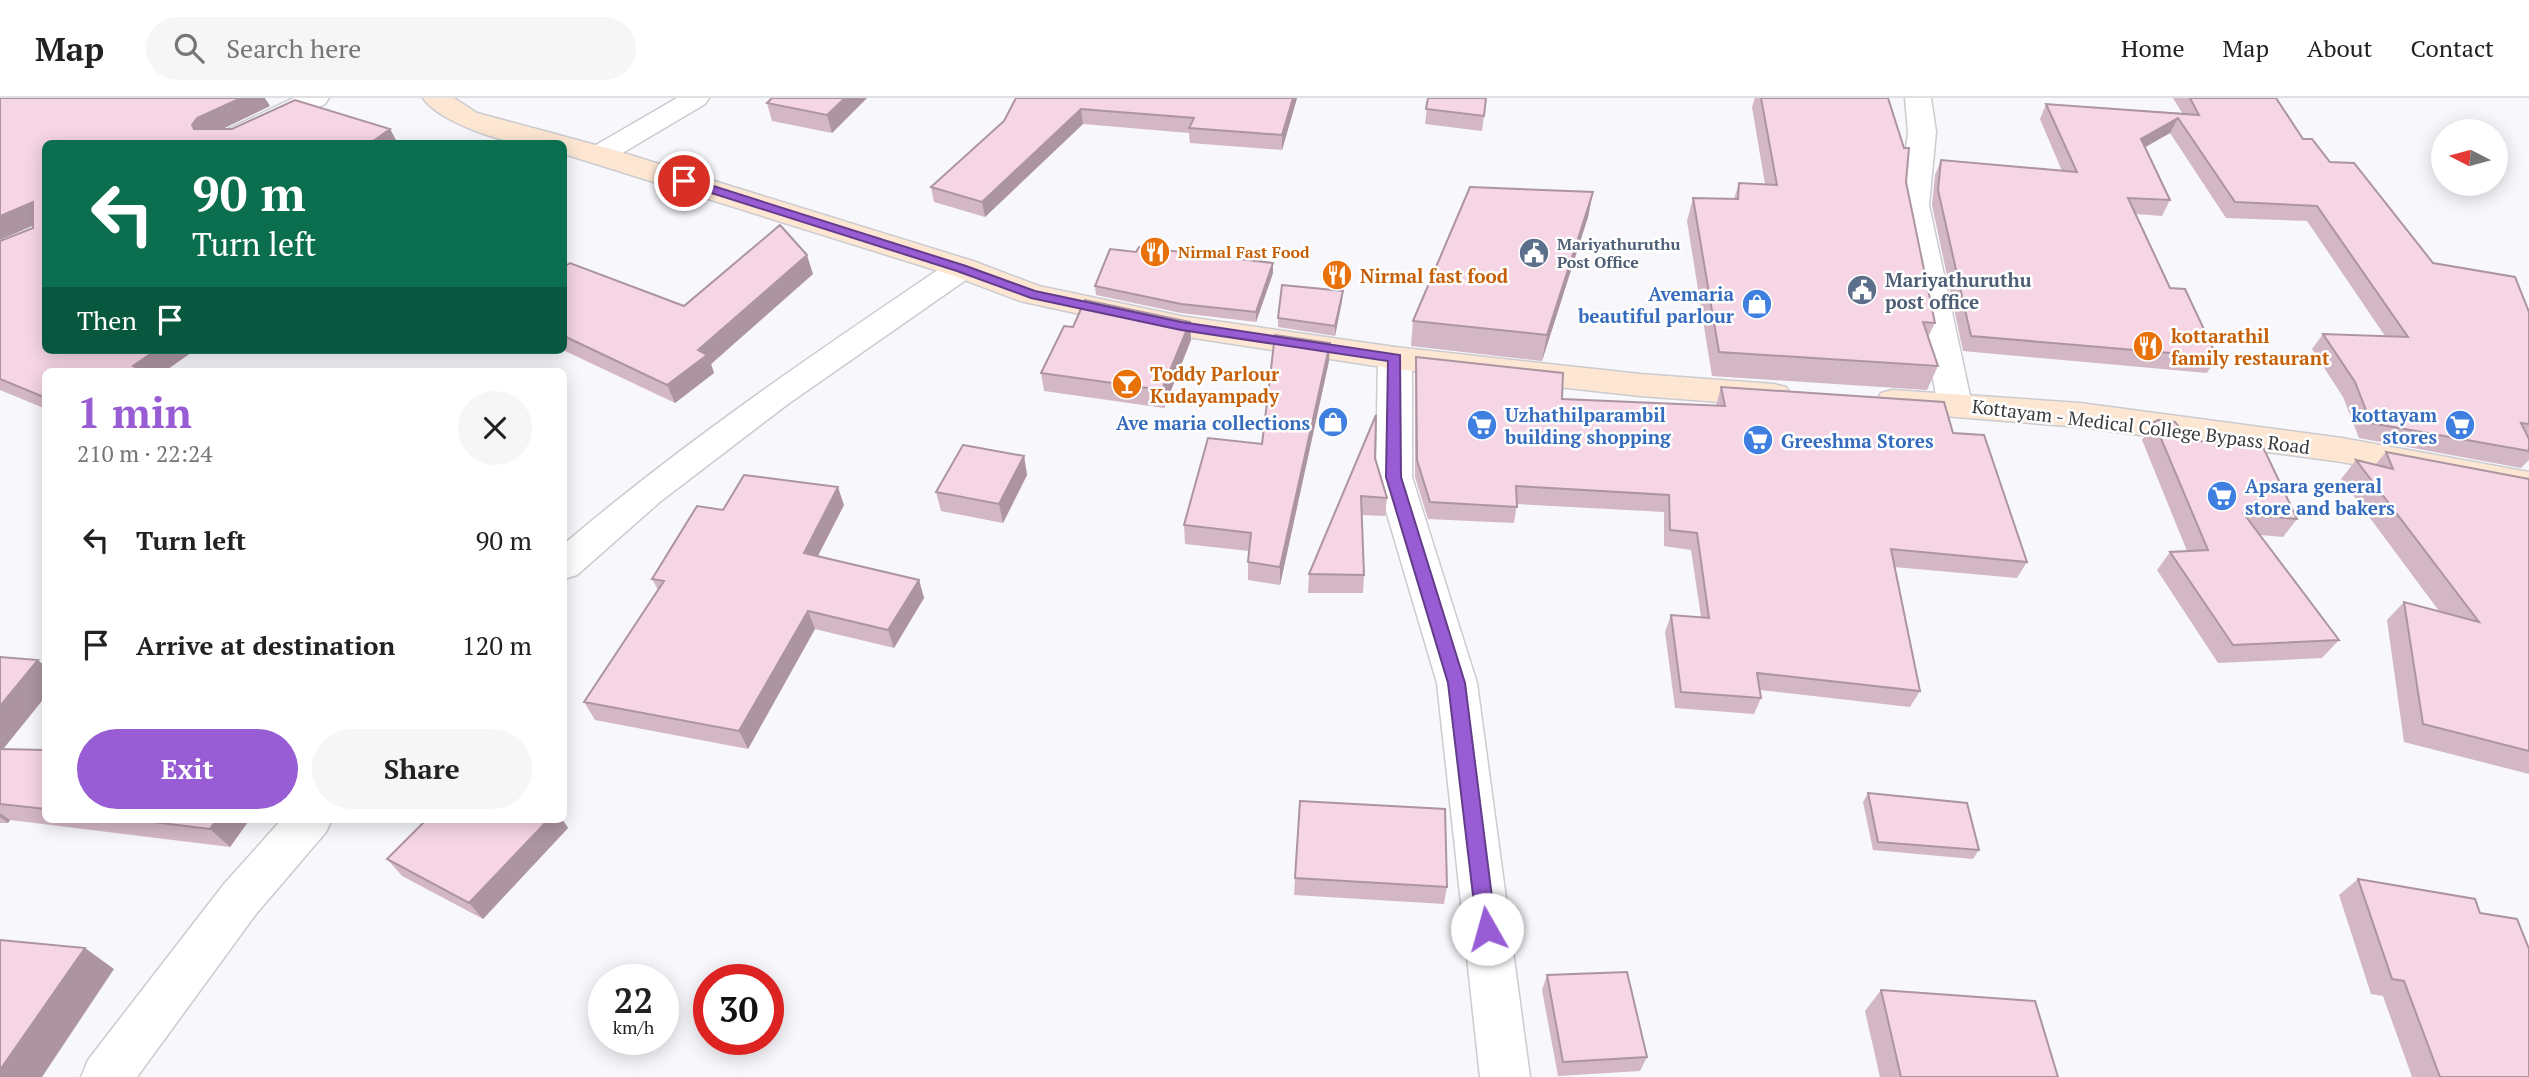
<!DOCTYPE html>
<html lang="en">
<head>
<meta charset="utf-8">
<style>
	body { margin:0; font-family:"PT Serif",serif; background:#f6f6f6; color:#222; height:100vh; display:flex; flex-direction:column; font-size:26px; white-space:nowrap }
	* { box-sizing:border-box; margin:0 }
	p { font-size:23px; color:#767676 }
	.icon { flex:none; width:38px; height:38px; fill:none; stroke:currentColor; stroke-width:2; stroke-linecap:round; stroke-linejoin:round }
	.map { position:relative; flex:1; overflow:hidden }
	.details { position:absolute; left:42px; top:270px; width:525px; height:455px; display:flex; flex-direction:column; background:#fff; border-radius:10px; box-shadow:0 4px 18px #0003 }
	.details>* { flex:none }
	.guide { position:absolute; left:42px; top:42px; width:525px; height:214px; border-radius:10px; box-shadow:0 4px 18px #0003; background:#0b6e4f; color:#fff; overflow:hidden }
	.needle { width:46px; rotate:276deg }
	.controls { position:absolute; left:2431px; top:21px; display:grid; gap:14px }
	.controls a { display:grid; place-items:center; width:77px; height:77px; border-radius:50%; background:#fff; box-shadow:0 4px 18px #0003; font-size:35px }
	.speed { position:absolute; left:588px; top:866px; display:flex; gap:14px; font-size:35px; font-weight:700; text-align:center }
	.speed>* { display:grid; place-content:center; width:91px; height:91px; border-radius:50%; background:#fff; box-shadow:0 4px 18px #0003; line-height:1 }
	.speed small { font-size:18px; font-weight:400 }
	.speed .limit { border:10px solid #d22; background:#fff; color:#111 }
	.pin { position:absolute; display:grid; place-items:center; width:60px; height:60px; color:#fff; margin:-30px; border:4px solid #fff; border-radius:50%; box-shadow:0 2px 7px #0007 }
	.me { position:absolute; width:77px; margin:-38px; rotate:353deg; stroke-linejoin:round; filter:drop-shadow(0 0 5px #0008) }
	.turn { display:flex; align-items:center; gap:24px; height:147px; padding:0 35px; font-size:32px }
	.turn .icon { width:91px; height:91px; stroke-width:2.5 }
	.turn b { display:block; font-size:49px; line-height:60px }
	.then { display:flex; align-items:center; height:66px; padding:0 35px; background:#0003; gap:14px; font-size:26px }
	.round { display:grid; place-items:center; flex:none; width:74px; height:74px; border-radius:37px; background:#f6f6f6 }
	.summary { display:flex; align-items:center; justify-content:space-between; height:119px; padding:0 35px }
	h1 { font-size:42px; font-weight:600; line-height:52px; color:#985cd4 }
	.action { display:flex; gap:14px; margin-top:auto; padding:14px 35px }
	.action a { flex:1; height:80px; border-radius:42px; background:#985cd4; color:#fff; font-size:28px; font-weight:600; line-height:80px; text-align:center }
	.action a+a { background:#f6f6f6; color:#222 }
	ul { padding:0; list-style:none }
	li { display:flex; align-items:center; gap:21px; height:105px; padding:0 35px }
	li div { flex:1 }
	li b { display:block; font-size:26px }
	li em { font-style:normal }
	header { display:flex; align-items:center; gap:42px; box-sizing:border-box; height:98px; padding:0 35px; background:#fff; border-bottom:2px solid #e0e0e0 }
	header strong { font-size:33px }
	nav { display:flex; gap:38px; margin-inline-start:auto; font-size:24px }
	.search { width:490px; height:63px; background:#f6f6f6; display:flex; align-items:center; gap:18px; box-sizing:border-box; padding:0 24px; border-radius:38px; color:#767676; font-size:26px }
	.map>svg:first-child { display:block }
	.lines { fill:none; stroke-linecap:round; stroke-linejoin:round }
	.street-casing { stroke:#cbcbd0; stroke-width:3 }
	.secondary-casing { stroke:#cbcbd0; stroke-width:3 }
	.street { fill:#fff; fill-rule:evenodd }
	.secondary { fill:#fde7d3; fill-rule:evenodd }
	.wall { fill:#d4b7c5 }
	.shaded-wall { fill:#ac95a0 }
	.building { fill:#f6d5e5; stroke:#ac95a0; stroke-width:2 }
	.route { fill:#985cd4; stroke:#633c8a; stroke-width:2 }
	.labels { text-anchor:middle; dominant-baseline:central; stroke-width:5; stroke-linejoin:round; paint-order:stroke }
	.far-service-label { font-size:16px; font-weight:bold; fill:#4e5e75; stroke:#fff; text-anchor:start }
	.far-food-label { font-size:16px; font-weight:bold; fill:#c56008; stroke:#fff; text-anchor:start }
	.food-label { font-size:19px; font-weight:bold; fill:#c56008; stroke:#fff; text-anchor:start }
	.service-label { font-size:19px; font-weight:bold; fill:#4e5e75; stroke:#fff; text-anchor:start }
	.shop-label { font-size:19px; font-weight:bold; fill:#366cbe; stroke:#fff; text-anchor:end }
	.street-label { font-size:19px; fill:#3b3b3d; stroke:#fff }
</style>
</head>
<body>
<header>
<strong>Map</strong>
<div class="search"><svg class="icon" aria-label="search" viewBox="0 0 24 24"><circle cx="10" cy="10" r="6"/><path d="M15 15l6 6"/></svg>Search here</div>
<nav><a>Home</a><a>Map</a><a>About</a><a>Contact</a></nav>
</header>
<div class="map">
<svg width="2529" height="979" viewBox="0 0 2529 979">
	<rect width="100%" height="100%" fill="#f7f7fc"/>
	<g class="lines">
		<g class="street-casing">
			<path id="street" d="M294,0H329L325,6L242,46H205L209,40Z
				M677,0H709L705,6L609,63L599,65L589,63L585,57L589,51Z
				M1905,0H1931L1936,34L1929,107L1972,307L1967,315L1955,318L1943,315L1938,307L1899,107L1908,34Z
				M962,161L973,163L977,170L973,177L788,306L661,403L577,477L564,481V446C686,342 818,253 951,163Z
				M1395,249L1407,252L1412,260V379L1477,585L1530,979H1480L1437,585L1376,379L1378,260L1383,252Z
				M282,721H332L326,734L256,816L137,979H81L88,962L224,786Z"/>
		</g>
		<g class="secondary-casing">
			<path id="secondary" d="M423,0H454L477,15L614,52L973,163L1039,188L1181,218L1395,249L1640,276L1774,286L1786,289L1791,297L1786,305L1774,308L1640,298L1395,271L1181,238L1020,203L951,177L564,56V46C551,46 538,47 525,46C498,43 438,23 423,0Z
				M1893,292L2080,305L2342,340L2529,374V400L2342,364L2080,329L1893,314L1881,311L1876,303L1881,295Z"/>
		</g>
		<use href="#street" class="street"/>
		<use href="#secondary" class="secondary"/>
	</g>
	<path class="wall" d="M0,0L270,8L222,31H390L398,46H46V252H195L165,273H46V311L0,292V143L33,130Z
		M772,0H867L832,35L772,23L767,5Z
		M1016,0H1297L1282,52L1190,45L1189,35L1083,26L985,119L934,104L931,89L1004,23Z
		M1428,0L1484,18L1482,33L1425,26Z
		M1755,0H1888L1935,225L1928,239L1938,268L1927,292L1712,278L1687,123L1693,100L1734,101L1739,85L1765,86L1752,9Z
		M2173,0H2276L2303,41L2330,64L2433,165L2529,214V362L2521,370L2359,340L2343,299L2312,251L2323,236L2385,238L2307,123L2226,120L2170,35L2145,49L2170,102L2162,118L2136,116L2170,190L2217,259L2207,275L1963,253L1932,107L1935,77L1941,62L2062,73L2040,21L2046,6L2182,15Z
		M1593,94L1588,119L1542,263L1411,248L1413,223Z
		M1273,165V175L1256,224L1181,215L1096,197L1095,188Z
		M564,169L684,208L813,176L711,266L714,275L675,305L563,252Z
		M1342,203L1335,238L1278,229V220Z
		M1190,224L1191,242L1164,310L1044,293L1041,275L1073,229Z
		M1416,259L1562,301L1716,308L1721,289L1953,335L2027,464L2017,480L1894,469L1920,593L1910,609L1760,592L1761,600L1754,616L1675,610L1665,534L1671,517L1701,519L1691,452L1664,448V414L1517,406L1514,425L1428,421L1415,379V276Z
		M1329,263L1280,487L1248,482V464L1249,453L1185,446L1184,427L1262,346Z
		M2154,324L2189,342L2297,421L2283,439L2260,437L2339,542L2322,560L2218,565L2157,472L2170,454L2187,453L2142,342Z
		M2386,354L2529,381V676L2404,644L2387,522L2404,504L2439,513L2341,381L2356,362L2375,367Z
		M1024,358L1027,377L1003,425L941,413L936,394Z
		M1375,360L1387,400L1385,418L1362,417L1364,477L1363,495H1308L1309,476Z
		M844,407L818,458L919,482L924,500L894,550L815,531L748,651L595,622L584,604L658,492L652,481L723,412Z
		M0,559L3,651L46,652V721H250L230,749L10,722L8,725H0Z
		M1868,695L1979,752L1973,761L1873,752L1863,704Z
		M1300,703L1447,789L1444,806L1294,797Z
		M427,721H562L568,730L483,821L402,778L387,761Z
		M2358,781L2480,815L2529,979H2412L2383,898L2371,896L2339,797Z
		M1547,877L1647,959L1640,973L1558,978L1542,892Z
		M1881,892L2058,979H1880L1865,913Z"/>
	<path class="shaded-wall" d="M241,0H265L270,8L208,38L203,45L192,27L197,20Z
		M845,0H867L832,35L827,17Z
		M1293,0H1297L1282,52V37Z
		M1081,11L1083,26L985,119L982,104Z
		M2178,20L2170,35L2133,56L2141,41Z
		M390,31L398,46H369Z
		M1593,94L1588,119L1542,263L1547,237Z
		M33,104L46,122L0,142V118Z
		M807,157L813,176L711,266L714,275L675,305L667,287L698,252Z
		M1273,165V175L1256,224V214Z
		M1343,193L1342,203L1335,238V228Z
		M1190,224L1191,242L1164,310L1162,292Z
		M1330,245L1329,263L1280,487V469Z
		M156,252H195L165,273H136L133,268Z
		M1024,358L1027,377L1003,425L999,406Z
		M838,389L844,407L810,473L804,455Z
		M919,482L924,500L894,550L888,532Z
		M808,513L815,531L748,651L739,633Z
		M38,562L46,569V598L0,655V608Z
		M0,715L10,722L8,725L0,719Z
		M217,721H250L230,749L210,731Z
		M549,721H562L568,730L483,821L469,805Z
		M85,850L114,871L42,979H0V972Z"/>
	<path class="building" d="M0,0H241L197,20L192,27L194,31H232L295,2L390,31L369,46H46V252H156L133,268L140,271L138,273H46V300L0,281V143L33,130V104L0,118Z
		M772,0H845L827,17L767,5Z
		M1016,0H1293L1282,37L1189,30L1194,20L1081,11L982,104L931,89L1004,23Z
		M1428,0H1486L1484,18L1426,11Z
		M1761,0H1888L1904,50H1909L1906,84L1935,225L1923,224L1938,268L1719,254L1693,100L1738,101L1739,85L1777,87Z
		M2190,0H2276L2303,41H2312L2330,64L2354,65L2433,165L2515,179L2529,214V326L2521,325L2529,341V353L2371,325L2355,284L2323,236L2408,239L2317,108L2235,104L2178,20L2141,41L2170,102L2128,100L2170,190L2185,191L2217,259L1971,238L1938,92L1941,62L2077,74L2046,6L2199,17Z
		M1470,89L1593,94L1547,237L1413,223Z
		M780,127L807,157L698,252L707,257L667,287L564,238V169L570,165L684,208Z
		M1139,149L1273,165L1256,214L1181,206L1095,188L1110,151L1136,154Z
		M1282,187L1343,193L1335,228L1278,220Z
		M1085,202L1190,224L1162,292L1041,275L1064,228L1073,229Z
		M1275,237L1330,245L1280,469L1248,464L1251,435L1184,427L1208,340L1262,346Z
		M1416,259L1563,275L1562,301L1725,308L1721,289L1944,304L1953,335L1984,337L2027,464L1891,451L1920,593L1757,575L1761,600L1681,594L1671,517L1709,520L1697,435L1670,432L1669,397L1516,388L1517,409L1430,404L1417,362Z
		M1376,317L1375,360L1387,400L1361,398L1364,477L1309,476Z
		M2158,322L2175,324L2189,342L2263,349L2297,421L2244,416L2339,542L2233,547L2170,454L2208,452L2154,324Z
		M963,347L1024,358L999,406L936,394Z
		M2386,354L2529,381V653L2423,626L2404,504L2479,524L2356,362L2393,371Z
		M744,377L838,389L804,455L919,482L888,532L808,513L739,633L584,604L664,483L652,481L697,408L723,412Z
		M0,559L38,562L0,608Z
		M0,651L46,652V711L0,706Z
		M1868,695L1967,705L1979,752L1878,744Z
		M1300,703L1445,711L1447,789L1295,780Z
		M128,721H217L210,731Z
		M427,721H549L469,805L387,761Z
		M2358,781L2475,801L2480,815L2517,821L2529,851V979H2440L2404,883L2392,881Z
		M0,842L85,850L0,972Z
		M1627,874L1647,959L1563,964L1547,877Z
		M1881,892L2035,903L2058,979H1901Z"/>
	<path class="route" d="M680,80H688L966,168L1035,193L1181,224L1400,257L1401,379L1465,585L1496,831L1493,837L1487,840L1480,837L1477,831L1448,585L1386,379L1388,263L1181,232L1031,200L957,173L680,85Z"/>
	<defs>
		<g id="restaurant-disc" transform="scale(1.575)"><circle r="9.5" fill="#e8710a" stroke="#fff"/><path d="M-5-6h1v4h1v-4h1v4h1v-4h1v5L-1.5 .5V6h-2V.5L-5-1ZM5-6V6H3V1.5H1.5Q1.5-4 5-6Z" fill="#fff"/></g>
		<g id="civic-disc" transform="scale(1.575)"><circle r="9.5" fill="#5c6f8a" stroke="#fff"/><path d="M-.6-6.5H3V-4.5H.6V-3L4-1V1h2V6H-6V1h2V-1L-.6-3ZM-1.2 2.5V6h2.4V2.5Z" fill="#fff"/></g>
		<g id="shop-disc" transform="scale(1.575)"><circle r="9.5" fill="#3f7fe0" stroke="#fff"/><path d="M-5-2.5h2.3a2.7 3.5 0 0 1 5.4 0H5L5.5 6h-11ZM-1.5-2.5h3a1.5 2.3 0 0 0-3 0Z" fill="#fff"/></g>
		<g id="bar-disc" transform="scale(1.575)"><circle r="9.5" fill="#e8710a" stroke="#fff"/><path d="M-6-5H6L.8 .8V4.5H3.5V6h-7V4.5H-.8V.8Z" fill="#fff"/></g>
		<g id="supermarket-disc" transform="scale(1.575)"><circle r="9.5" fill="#3f7fe0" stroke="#fff"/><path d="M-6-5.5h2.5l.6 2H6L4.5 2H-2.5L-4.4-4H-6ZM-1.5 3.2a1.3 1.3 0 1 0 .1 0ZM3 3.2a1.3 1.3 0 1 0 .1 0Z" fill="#fff"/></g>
	</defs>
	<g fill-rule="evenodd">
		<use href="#restaurant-disc" x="1155" y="154"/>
		<use href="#civic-disc" x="1534" y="155"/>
		<use href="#restaurant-disc" x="1337" y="177"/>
		<use href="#civic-disc" x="1862" y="192"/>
		<use href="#shop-disc" x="1757" y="206"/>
		<use href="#restaurant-disc" x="2148" y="248"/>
		<use href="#bar-disc" x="1127" y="286"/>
		<use href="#shop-disc" x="1333" y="324"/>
		<use href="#supermarket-disc" x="1482" y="327"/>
		<use href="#supermarket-disc" x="2460" y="327"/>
		<use href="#supermarket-disc" x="1758" y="342"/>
		<use href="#supermarket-disc" x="2222" y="398"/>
	</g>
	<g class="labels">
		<g class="far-service-label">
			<text x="1557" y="146">Mariyathuruthu<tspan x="1557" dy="18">Post Office</tspan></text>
		</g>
		<g class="far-food-label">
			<text x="1178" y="154">Nirmal Fast Food</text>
		</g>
		<g class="food-label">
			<text x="1360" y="177">Nirmal fast food</text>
			<text x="2171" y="237">kottarathil<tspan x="2171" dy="22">family restaurant</tspan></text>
			<text x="1150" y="275">Toddy Parlour<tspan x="1150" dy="22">Kudayampady</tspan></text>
		</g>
		<g class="service-label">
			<text x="1885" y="181">Mariyathuruthu<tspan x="1885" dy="22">post office</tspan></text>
		</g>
		<g class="shop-label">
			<text x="1734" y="195">Avemaria<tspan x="1734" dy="22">beautiful parlour</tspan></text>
			<text x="1505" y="316" text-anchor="start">Uzhathilparambil<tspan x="1505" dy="22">building shopping</tspan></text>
			<text x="2437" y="316">kottayam<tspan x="2437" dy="22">stores</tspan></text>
			<text x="1310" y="324">Ave maria collections</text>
			<text x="1781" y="342" text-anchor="start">Greeshma Stores</text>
			<text x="2245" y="387" text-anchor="start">Apsara general<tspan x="2245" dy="22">store and bakers</tspan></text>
		</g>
		<g class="street-label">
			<text transform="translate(2141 328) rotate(7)">Kottayam - Medical College Bypass Road</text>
		</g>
	</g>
</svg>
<div class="controls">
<a><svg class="needle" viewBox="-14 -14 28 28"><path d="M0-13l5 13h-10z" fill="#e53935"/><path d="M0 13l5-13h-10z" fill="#767676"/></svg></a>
</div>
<div class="speed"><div>22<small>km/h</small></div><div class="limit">30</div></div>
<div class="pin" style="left:684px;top:83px;background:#d93025"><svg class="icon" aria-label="arrive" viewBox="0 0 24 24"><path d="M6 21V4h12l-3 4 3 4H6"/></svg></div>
<svg class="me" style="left:1487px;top:831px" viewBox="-20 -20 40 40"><circle r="19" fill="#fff"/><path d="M0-13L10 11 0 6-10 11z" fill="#985cd4"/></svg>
<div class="guide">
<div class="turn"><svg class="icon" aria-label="left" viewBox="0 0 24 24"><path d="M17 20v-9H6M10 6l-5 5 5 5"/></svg><div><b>90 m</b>Turn left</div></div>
<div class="then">Then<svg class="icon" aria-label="arrive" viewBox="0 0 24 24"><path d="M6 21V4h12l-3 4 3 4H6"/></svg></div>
</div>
<section class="details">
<div class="summary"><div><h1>1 min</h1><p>210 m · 22:24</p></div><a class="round"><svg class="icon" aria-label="close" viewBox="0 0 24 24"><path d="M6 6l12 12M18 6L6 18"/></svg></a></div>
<ul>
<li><svg class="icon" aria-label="left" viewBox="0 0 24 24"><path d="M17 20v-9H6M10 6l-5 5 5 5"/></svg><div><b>Turn left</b></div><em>90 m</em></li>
<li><svg class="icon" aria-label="arrive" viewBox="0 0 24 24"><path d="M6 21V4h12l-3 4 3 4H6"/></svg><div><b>Arrive at destination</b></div><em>120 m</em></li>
</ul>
<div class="action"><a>Exit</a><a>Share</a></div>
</section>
</div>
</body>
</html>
